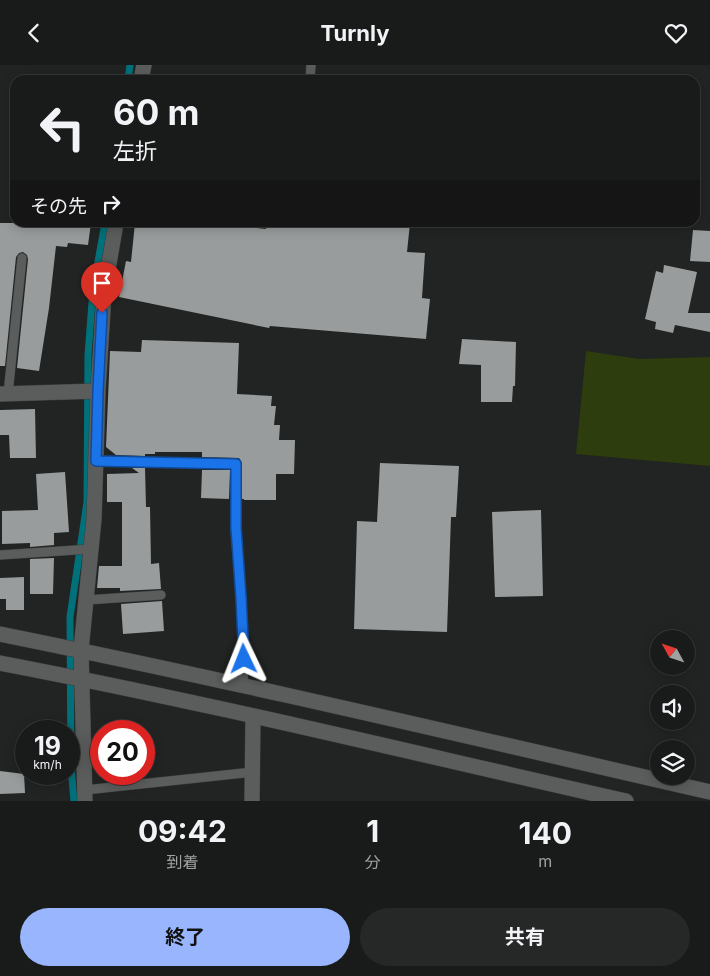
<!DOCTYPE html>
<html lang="ja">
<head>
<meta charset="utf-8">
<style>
	body { margin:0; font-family:Inter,"Noto Sans JP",sans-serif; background:#262827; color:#f1f3f6; height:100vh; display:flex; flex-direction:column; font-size:19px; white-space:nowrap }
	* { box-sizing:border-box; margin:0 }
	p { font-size:16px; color:#9fa1a2 }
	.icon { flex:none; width:28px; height:28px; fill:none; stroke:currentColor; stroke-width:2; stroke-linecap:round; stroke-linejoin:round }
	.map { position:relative; height:736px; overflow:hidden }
	.side { display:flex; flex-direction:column; background:#191b1a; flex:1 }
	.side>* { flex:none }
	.guide { position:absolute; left:10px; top:10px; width:690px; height:152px; border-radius:15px; box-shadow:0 2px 12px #0003,0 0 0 1px #373939; background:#191b1a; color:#f1f3f6; overflow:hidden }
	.needle { width:32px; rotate:310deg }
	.buttons { position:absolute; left:650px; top:565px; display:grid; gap:10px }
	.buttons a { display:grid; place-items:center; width:45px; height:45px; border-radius:50%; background:#191b1a; box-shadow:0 2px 12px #0003,0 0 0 1px #373939; font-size:25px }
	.speed { position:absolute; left:15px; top:655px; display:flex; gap:10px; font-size:25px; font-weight:700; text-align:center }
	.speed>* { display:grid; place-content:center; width:65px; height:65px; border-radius:50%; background:#191b1a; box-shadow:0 2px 12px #0003,0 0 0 1px #373939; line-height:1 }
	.speed small { font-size:12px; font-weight:400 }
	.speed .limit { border:8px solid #d22; background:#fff; color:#111 }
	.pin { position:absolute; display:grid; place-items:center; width:42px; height:42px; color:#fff; margin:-51px -21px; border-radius:50% 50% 50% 0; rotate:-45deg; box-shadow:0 0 5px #0007 }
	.pin .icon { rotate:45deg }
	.me { position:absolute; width:55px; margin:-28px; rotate:358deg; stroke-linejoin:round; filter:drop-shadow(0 0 4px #0008) }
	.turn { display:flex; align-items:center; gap:18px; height:105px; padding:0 20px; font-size:22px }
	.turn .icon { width:65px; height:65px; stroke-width:2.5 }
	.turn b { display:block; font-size:35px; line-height:42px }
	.then { display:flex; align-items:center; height:48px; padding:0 20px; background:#0003; gap:10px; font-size:19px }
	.eta { display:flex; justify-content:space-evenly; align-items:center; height:85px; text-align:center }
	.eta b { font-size:30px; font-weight:700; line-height:35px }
	.action { display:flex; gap:10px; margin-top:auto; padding:10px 20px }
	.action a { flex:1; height:58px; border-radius:30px; background:#98b5fd; color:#111; font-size:20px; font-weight:700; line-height:58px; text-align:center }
	.action a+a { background:#262827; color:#f1f3f6 }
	header { display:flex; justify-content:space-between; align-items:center; height:65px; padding:0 20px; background:#191b1a; font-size:22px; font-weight:700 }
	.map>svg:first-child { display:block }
	.green { fill:#2d3d0d }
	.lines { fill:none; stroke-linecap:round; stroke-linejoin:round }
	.stream { stroke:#00707a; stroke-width:7 }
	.building { fill:#989c9c }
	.lane-casing { stroke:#3d3f3e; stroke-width:10 }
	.street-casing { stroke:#3d3f3e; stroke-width:16 }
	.secondary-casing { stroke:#3d3f3e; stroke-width:16 }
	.lane { stroke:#5a5d5c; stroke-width:9 }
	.street { stroke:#5a5d5c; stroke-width:15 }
	.secondary { stroke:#5a5d5c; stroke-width:15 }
	.route-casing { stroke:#114b97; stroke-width:12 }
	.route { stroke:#1a73e8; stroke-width:9 }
</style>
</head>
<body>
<header><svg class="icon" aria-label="back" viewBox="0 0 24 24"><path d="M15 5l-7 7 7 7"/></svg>Turnly<svg class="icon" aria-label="heart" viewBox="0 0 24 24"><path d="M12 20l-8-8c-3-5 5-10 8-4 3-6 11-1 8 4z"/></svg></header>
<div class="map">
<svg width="710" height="736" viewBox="0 0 710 736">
	<rect width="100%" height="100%" fill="#212422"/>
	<path class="green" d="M586,286L639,294L710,292V401L576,389Z"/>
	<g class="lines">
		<path class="stream" d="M128,15L130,0
			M74,736L71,702L70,552L87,437L88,290L93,224L105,158"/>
	</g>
	<path class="building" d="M0,158H91L88,180L68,178L67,182L56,181L49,243L39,306L17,303L28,194L27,190L23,187L19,188L16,192L5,301H0Z
		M135,158H208L266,164L267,158H410L407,187L425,188L422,233L430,234L426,274L270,261L269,263L119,232L126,196L131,197Z
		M693,165L710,166V197L690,196Z
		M664,200L697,207L688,248H710V267L675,260L673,268L655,264L656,257L645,254L656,206L663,208Z
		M462,274L516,277L515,321H513L512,337H481V300L459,299Z
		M142,275L239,278L237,329L272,331L271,341H276L274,360H280L279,375H295L294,409H276V435H244V434H242V399L241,396L239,393L202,392V387H155V389H145V391L116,390L106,382L110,286L141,287Z
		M35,344L36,393H10L9,370H0V345Z
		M380,398L459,401L456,452H451L447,567L354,564L357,456L377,457Z
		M132,403H145L146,442H150L151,499L159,498L161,524L120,526V523H97L99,501H122V437H107V409L139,408Z
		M202,405H230L229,434L201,433Z
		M65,407L69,467L54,468V480L30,482V478L2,479V446L38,445L36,409Z
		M541,445L543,531L495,532L492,447Z
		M54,493L53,529H30V494Z
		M24,512V545H6V534H0V513Z
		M162,536L164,566L123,569L121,539Z
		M0,706L24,709L25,728L0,729Z"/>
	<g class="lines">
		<g class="lane-casing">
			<path id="lane" d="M310,15L311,0
				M8,329L22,193
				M96,396L236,399L235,463L241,532L244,594L243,621
				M0,490L91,484
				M86,535L161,530
				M85,725L253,707"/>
		</g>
		<g class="street-casing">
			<path id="street" d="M141,15L144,0
				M0,329L98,326
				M85,736L81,585L94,454L98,326L104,228L116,158
				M252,736L253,652"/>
		</g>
		<g class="secondary-casing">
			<path id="secondary" d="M0,569C238,617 474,673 710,727
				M0,598C210,638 417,689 626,736"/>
		</g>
		<use href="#lane" class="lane"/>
		<use href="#street" class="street"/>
		<use href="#secondary" class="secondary"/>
	</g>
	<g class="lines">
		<g class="route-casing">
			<path id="route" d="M102,248L98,326L96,396L236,399V463L241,532L244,594"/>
		</g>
		<use href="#route" class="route"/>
	</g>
</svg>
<div class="buttons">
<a><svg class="needle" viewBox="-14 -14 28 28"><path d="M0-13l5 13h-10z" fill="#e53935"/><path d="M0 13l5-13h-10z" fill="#9fa1a2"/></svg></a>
<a><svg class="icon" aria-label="sound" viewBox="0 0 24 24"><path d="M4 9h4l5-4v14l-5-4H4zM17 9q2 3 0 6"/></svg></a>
<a><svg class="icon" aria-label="layers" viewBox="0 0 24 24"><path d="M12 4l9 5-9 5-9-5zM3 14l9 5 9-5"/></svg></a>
</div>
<div class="speed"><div>19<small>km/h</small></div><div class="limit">20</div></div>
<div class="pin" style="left:102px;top:248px;background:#d93025"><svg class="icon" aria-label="arrive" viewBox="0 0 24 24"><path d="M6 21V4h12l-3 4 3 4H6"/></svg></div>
<svg class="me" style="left:244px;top:594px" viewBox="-20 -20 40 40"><path d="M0-17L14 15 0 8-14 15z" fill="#1a73e8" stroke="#fff" stroke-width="4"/></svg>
<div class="guide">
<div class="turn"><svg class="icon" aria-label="left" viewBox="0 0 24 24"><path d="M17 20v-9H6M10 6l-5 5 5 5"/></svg><div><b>60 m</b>左折</div></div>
<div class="then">その先<svg class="icon" aria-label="right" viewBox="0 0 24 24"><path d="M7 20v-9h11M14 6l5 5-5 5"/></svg></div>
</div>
</div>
<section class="side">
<div class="eta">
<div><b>09:42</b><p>到着</p></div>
<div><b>1</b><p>分</p></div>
<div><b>140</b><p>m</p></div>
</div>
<div class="action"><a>終了</a><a>共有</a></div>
</section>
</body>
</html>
